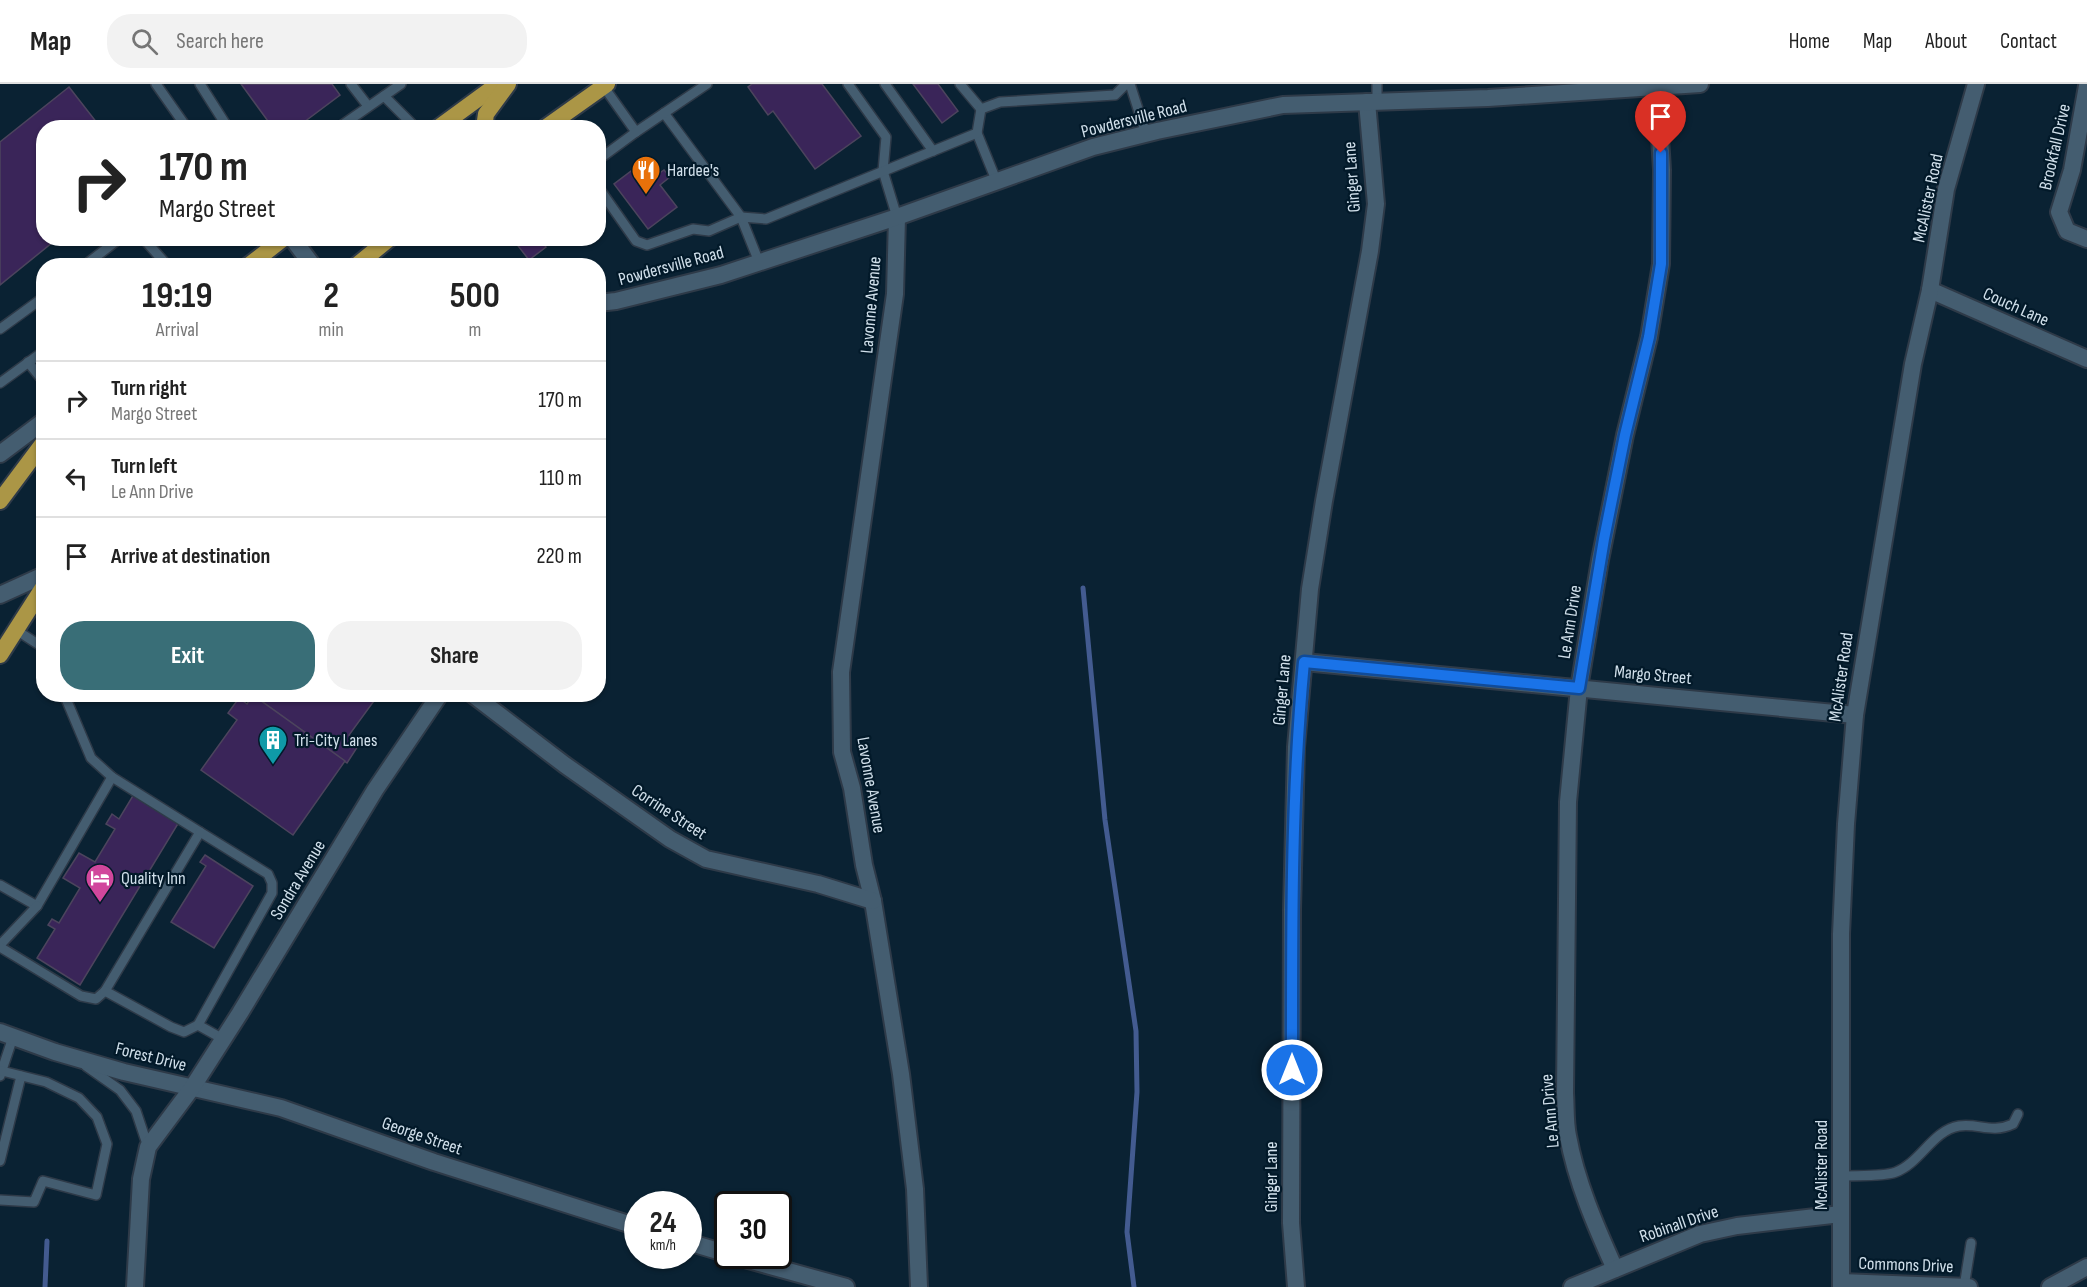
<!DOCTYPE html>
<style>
:root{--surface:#fff;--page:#f2f2f2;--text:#222;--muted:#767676;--line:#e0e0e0;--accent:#396e77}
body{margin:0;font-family:"Sofia Sans Condensed",sans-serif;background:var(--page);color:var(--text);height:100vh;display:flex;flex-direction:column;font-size:22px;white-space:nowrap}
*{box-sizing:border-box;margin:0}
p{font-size:20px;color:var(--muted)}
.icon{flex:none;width:33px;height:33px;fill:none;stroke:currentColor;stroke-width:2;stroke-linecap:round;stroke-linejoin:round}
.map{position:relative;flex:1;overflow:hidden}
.panel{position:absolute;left:36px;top:174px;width:570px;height:444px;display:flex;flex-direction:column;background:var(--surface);border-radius:24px;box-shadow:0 2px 4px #0004}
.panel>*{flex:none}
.hud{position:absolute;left:36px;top:36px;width:570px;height:126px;border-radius:24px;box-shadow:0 2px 4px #0004;background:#fff;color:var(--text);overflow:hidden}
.speed{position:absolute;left:624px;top:1107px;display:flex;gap:12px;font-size:30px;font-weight:700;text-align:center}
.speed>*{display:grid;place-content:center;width:78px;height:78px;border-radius:50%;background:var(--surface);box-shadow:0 2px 4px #0004;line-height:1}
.speed small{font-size:15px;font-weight:400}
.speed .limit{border:3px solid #111;border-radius:9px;background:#fff;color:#111}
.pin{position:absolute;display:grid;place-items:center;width:51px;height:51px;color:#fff;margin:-62px -26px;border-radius:50% 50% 50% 0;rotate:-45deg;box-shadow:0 0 6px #0007}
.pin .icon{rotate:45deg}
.me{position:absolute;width:66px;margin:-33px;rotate:0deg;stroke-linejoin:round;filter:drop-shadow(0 0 4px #0008)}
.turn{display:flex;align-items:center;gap:21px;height:126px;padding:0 24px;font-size:27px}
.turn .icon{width:78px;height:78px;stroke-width:2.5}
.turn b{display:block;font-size:42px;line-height:51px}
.eta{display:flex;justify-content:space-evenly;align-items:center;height:102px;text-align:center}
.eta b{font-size:36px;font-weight:700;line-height:42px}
.primary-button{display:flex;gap:12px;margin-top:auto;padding:12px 24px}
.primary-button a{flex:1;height:69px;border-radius:24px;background:var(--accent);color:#fff;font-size:24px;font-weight:700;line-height:69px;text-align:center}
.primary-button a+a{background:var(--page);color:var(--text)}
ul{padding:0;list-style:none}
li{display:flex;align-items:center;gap:18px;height:78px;padding:0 24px;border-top:2px solid var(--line)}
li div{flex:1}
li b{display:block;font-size:22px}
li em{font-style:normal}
header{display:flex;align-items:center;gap:36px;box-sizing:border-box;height:84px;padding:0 30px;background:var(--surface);border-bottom:2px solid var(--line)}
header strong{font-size:28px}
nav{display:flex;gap:33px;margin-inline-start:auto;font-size:21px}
.search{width:420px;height:54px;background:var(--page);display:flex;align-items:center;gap:15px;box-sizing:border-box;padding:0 21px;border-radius:24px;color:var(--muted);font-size:22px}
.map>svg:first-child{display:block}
</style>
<header>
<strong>Map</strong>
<div class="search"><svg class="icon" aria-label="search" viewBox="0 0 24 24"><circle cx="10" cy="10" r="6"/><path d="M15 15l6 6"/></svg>Search here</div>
<nav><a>Home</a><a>Map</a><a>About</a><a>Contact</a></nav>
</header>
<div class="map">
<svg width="2087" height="1203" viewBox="0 0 2087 1203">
<rect width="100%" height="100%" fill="#0a2233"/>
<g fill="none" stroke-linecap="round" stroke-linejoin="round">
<g stroke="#435b90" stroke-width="5">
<path d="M 1083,504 L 1105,736 L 1136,947 L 1137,1008 L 1127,1148 L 1134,1203"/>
<path d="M 45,1203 L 47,1157"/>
</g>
</g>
<g fill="#3a2559" stroke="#4c445d" stroke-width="1.5">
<path d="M 241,0 L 332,0 L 340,11 L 296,44 L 273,44 Z"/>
<path d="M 752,0 L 822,0 L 861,52 L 815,85 L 773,27 L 768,31 L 748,3 Z"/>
<path d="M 913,0 L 938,0 L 958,27 L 942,39 Z"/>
<path d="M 69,3 L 101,44 L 44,44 L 44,154 L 58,154 L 0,201 L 0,58 Z"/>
<path d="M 643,78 L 655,92 L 664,86 L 670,93 L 660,101 L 677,123 L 648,145 L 614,100 Z"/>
<path d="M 512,154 L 540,154 L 546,163 L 529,176 Z"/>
<path d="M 251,610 L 379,610 L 349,651 L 353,654 L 351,657 L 358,662 L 347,679 Z"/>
<path d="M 253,611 L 345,677 L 293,751 L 201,686 L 237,636 L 228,629 L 239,614 L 247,620 Z"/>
<path d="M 134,710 L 179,738 L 80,901 L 37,874 L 55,845 L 48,841 L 52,835 L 59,839 L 80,804 L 63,794 L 79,769 L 95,778 L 115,745 L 106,740 L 112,730 L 119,735 Z"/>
<path d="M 205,771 L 253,802 L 214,864 L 171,838 L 206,782 L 200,778 Z"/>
</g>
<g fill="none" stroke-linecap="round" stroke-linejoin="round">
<g stroke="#2e3a48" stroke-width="12">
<g id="service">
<path d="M 156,0 L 187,44"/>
<path d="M 200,0 L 228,44"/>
<path d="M 351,0 L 368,22"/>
<path d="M 848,0 L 886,53 L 883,87 L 897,133"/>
<path d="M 885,0 L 933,67"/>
<path d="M 960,0 L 981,25"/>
<path d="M 1130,0 L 1146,50"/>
<path d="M 604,3 L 636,48"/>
<path d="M 384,12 L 416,44"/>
<path d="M 1377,18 L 1377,0"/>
<path d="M 664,29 L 741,133 L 759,178"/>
<path d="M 338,44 L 401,0"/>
<path d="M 977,49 L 996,96"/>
<path d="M 598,76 L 636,48 L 707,0"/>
<path d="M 598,103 L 636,157 L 647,161 L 693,145 L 709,147 L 741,133 L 766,135 L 977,49 L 981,25 L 1000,18 L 1115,11 L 1126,0"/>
<path d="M 143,154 L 166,180"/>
<path d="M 84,182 L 120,154"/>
<path d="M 0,245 L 44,213"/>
<path d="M 28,278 L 44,298"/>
<path d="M 0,299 L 44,267"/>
<path d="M 16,546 L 44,564"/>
<path d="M 0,801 L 37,822 L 112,693 L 91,674 L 64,610"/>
<path d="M 0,861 L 37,822"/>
<path d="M 0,863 L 81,912 L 96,915 L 105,907 L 200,748 L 112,693"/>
<path d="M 105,907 L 171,943 L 184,948 L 198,941 L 223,955"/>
<path d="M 198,941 L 272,809 L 272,799 L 268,790 L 200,748"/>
<path d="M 86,982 L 120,1006 L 136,1027 L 148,1063"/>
<path d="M 0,992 L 13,953"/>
<path d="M 0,1077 L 21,992"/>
<path d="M 1841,1092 C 1856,1091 1883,1093 1896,1088 C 1920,1079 1933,1046 1959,1042 C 1979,1039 1991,1050 2013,1040 L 2018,1030"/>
<path d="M 0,1116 L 34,1118 L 43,1097 L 96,1111 L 107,1060 L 97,1033 L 79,1014 L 46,998 L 2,987"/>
<path d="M 1964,1203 L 1971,1159"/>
</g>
</g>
<g stroke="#2e3a48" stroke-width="20">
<g id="minor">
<path d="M 2087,2 L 2072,86 L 2059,128 L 2067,147 L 2087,155"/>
<path d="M 897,133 L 895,210 L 841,588 L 842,668 L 852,704 L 864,781 L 873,817 L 901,990 L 915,1105 L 919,1203"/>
<path d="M 1304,578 L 1855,631"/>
<path d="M 472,610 L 565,681 L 670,755 L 706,775 L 818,800 L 873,817"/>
<path d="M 0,948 L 55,968 L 124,988 L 281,1024 L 434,1078 L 638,1143"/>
<path d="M 688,1158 L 728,1170"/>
<path d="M 734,1172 L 846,1203"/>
<path d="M 1615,1185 C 1596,1143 1576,1097 1568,1052 C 1565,1038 1566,1023 1565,1009 L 1568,718 L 1579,604 L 1600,476 L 1625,351 L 1649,253 L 1661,180 L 1662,86 L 1657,3"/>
<path d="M 1841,1198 L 1969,1203"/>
<path d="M 135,1203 L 141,1095 L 148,1063 L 192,1004 L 240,929 L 375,706 L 440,610"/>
<path d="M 1296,1203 L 1291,1139 L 1292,826 L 1296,663 L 1310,505 L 1324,417 L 1370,167 L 1376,120 L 1367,18"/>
<path d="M 1572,1203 L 1700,1150 L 1737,1142 L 1841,1130"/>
<path d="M 2050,1203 L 2087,1183"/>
</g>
</g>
<g stroke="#2e3a48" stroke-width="20">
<g id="tertiary">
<path d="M 292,154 L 313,182"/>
<path d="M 1930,206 L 2087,275"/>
<path d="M 598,219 L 616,217 L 721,191 L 897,133 L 1093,63 L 1157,47 L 1283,21 L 1488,14 L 1700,0"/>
<path d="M 1841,1203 L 1841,850 L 1846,740 L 1855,631 L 1913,280 L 1930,206 L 1946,105 L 1976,0"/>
</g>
</g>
<g stroke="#2e3a48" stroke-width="20">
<g id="secondary">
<path d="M 0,370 L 44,337"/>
<path d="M 0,511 L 44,491"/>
</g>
</g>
<g stroke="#2e3a48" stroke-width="20">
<g id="trunk">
<path d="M 438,44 L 498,0"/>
<path d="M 484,44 L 486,30 L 508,0"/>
<path d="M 545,44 L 607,0"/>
<path d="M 248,182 L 284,154"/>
<path d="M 356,182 L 390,154"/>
<path d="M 0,417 L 44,358"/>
<path d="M 0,571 L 44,502"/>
</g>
</g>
<use href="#service" stroke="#445d70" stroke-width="9"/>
<use href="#minor" stroke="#445d70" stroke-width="16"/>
<use href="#tertiary" stroke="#445d70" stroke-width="16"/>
<use href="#secondary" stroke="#445d70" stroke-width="16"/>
<use href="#trunk" stroke="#ab9646" stroke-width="16"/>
</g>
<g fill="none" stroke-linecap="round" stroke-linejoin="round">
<g stroke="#114b97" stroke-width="15">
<path id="route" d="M 1292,986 C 1292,849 1291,713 1304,578 L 1579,604 L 1604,455 L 1625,351 L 1649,253 L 1661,180 L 1661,69"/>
</g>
<use href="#route" stroke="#1a73e8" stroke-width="10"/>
</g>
<defs>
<g id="restaurant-pin" transform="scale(1.5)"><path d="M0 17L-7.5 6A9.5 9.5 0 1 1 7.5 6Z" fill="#e8710a" stroke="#021929"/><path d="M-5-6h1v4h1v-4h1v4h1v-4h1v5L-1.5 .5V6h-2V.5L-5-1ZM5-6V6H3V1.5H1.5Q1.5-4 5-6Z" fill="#fff"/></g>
<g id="building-pin" transform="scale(1.5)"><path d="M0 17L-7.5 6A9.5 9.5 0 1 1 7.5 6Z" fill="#0f9aa8" stroke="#021929"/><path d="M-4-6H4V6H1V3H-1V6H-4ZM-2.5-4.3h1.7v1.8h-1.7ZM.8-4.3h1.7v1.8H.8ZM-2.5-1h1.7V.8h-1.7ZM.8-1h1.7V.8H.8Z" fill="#fff"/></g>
<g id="hotel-pin" transform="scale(1.5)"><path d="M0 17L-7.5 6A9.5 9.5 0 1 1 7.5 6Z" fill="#d1479c" stroke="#021929"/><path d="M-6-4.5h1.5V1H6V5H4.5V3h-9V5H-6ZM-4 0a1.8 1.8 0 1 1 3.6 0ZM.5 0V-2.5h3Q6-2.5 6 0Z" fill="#fff"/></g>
</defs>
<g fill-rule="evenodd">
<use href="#restaurant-pin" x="646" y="86"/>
<use href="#building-pin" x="273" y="656"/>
<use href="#hotel-pin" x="100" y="794"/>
</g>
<g text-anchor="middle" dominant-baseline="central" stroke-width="4.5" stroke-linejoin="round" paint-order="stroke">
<g font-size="18" fill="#d1e0eb" stroke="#021929">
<text transform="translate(1134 35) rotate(-14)">Powdersville Road</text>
<text transform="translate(2055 63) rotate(-77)">Brookfall Drive</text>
<text transform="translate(1352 93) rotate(-94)">Ginger Lane</text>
<text transform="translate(1928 114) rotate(-78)">McAlister Road</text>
<text transform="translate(671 182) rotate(-15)">Powdersville Road</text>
<text transform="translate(871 221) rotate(-85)">Lavonne Avenue</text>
<text transform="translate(2016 223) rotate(24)">Couch Lane</text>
<text transform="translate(1570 538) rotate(-81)">Le Ann Drive</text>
<text transform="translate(1653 591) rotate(5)">Margo Street</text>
<text transform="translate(1841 593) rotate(-82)">McAlister Road</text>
<text transform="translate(1282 606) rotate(-85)">Ginger Lane</text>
<text transform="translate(871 701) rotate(80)">Lavonne Avenue</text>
<text transform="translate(669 728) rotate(33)">Corrine Street</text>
<text transform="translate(298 796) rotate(-59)">Sondra Avenue</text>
<text transform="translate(151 973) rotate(14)">Forest Drive</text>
<text transform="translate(1550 1027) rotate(-95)">Le Ann Drive</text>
<text transform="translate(422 1052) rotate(19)">George Street</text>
<text transform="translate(1821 1081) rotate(-90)">McAlister Road</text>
<text transform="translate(1271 1093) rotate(-90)">Ginger Lane</text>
<text transform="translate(1679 1140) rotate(-19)">Robinall Drive</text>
<text transform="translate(1906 1181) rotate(2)">Commons Drive</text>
</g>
<g font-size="18" fill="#d1e0eb" stroke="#021929" text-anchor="start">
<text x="667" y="86">Hardee's</text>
<text x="294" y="656">Tri-City Lanes</text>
<text x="121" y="794">Quality Inn</text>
</g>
</g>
</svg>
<div class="speed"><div>24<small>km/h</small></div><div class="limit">30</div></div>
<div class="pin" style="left:1661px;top:69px;background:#d93025"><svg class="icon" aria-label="arrive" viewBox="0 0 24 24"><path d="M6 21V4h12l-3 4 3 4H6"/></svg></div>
<svg class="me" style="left:1292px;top:986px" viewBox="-20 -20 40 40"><circle r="17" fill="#1a73e8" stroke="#fff" stroke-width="3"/><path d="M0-11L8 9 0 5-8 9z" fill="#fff"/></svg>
<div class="hud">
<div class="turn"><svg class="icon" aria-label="right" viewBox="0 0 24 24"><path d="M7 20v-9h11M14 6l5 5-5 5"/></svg><div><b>170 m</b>Margo Street</div></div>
</div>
<section class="panel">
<div class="eta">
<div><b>19:19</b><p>Arrival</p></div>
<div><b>2</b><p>min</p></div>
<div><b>500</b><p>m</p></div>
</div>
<ul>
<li><svg class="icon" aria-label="right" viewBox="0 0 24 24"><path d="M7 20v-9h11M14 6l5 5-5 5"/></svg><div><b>Turn right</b><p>Margo Street</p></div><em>170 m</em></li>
<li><svg class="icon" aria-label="left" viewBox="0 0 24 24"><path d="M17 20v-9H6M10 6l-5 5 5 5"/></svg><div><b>Turn left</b><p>Le Ann Drive</p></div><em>110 m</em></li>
<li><svg class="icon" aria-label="arrive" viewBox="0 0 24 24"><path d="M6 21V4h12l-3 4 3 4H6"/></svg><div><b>Arrive at destination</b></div><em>220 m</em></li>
</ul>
<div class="primary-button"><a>Exit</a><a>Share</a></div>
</section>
</div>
